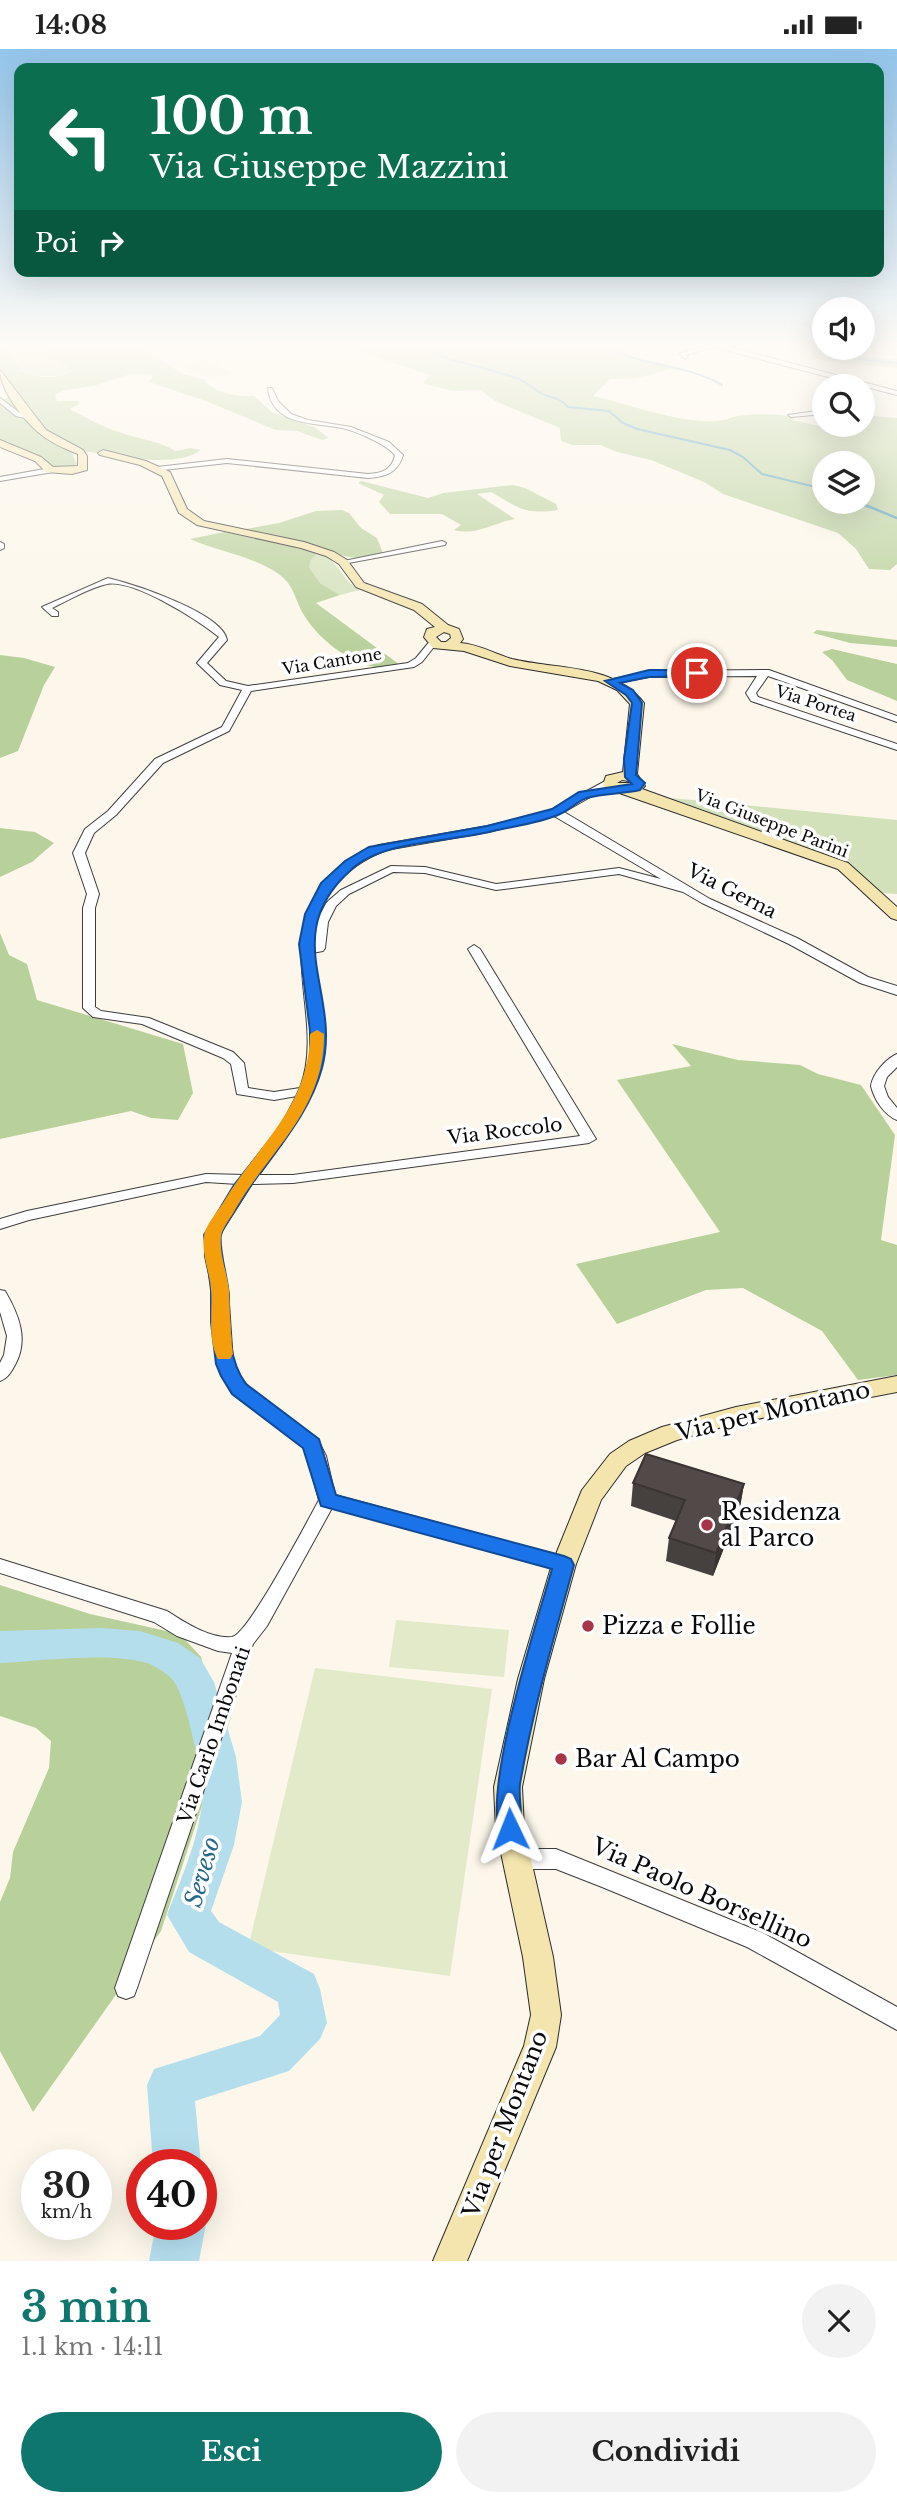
<!DOCTYPE html>
<html lang="it">
<meta charset="utf-8">
<style>
:root{--surface:#fff;--page:#f2f2f2;--text:#222;--muted:#767676;--accent:#0f766e}
body{margin:0;font-family:"Libre Baskerville",serif;background:var(--page);color:var(--text);height:100vh;display:flex;flex-direction:column;font-size:26px;white-space:nowrap}
*{box-sizing:border-box;margin:0}
p{font-size:23px;color:var(--muted)}
.icon{flex:none;width:38px;height:38px;fill:none;stroke:currentColor;stroke-width:2;stroke-linecap:round;stroke-linejoin:round}
.map{position:relative;height:2212px;overflow:hidden}
.panel{display:flex;flex-direction:column;background:var(--surface);flex:1}
.panel>*{flex:none}
.guide{position:absolute;left:14px;top:14px;width:870px;height:214px;border-radius:14px;box-shadow:0 7px 28px #0002;background:#0b6e4f;color:#fff;overflow:hidden}
.buttons{position:absolute;left:812px;top:248px;display:grid;gap:14px}
.buttons a{display:grid;place-items:center;width:63px;height:63px;border-radius:50%;background:var(--surface);box-shadow:0 7px 28px #0002;font-size:35px}
.speed{position:absolute;left:21px;top:2100px;display:flex;gap:14px;font-size:35px;font-weight:700;text-align:center}
.speed>*{display:grid;place-content:center;width:91px;height:91px;border-radius:50%;background:var(--surface);box-shadow:0 7px 28px #0002;line-height:1}
.speed small{font-size:18px;font-weight:400}
.speed .limit{border:10px solid #d22;background:#fff;color:#111}
.pin{position:absolute;display:grid;place-items:center;width:60px;height:60px;color:#fff;margin:-30px;border:4px solid #fff;border-radius:50%;box-shadow:0 2px 7px #0007}
.me{position:absolute;width:77px;margin:-38px;rotate:358deg;stroke-linejoin:round;filter:drop-shadow(0 0 5px #0008)}
.turn{display:flex;align-items:center;gap:24px;height:147px;padding:0 21px;font-size:32px}
.turn .icon{width:91px;height:91px;stroke-width:2.5}
.turn b{display:block;font-size:49px;line-height:60px}
.then{display:flex;align-items:center;height:66px;padding:0 21px;background:#0003;gap:14px;font-size:26px}
.round{display:grid;place-items:center;flex:none;width:74px;height:74px;border-radius:37px;background:var(--page)}
.headline{display:flex;align-items:center;justify-content:space-between;height:119px;padding:0 21px}
h1{font-size:42px;font-weight:800;line-height:52px;color:var(--accent)}
.action{display:flex;gap:14px;margin-top:auto;padding:14px 21px}
.action a{flex:1;height:80px;border-radius:42px;background:var(--accent);color:#fff;font-size:28px;font-weight:800;line-height:80px;text-align:center}
.action a+a{background:var(--page);color:var(--text)}
.status{display:flex;justify-content:space-between;align-items:center;height:49px;padding:0 35px;background:var(--surface);direction:ltr}
.status svg{height:19px;fill:currentColor}
.map>svg:first-child{display:block}
</style>
<div class="status"><b>14:08</b><svg viewBox="0 0 49 12"><path d="M0 12V9h3v3zM5 12V6h3v6zM10 12V3h3v9zM15 12V0h3v12zM26 1h20v11H26zM47 4h2v5h-2z"/></svg></div>
<div class="map">
<svg width="897" height="2212" viewBox="0 0 897 2212">
<rect width="100%" height="100%" fill="#fcf7ea"/>
<g fill="#d2e1b9">
<path d="M 9,294 L 33,294 L 38,299 L 47,299 L 47,303 L 39,307 L 57,312 L 74,324 C 63,327 57,327 47,327 C 19,327 18,321 3,299 Z"/>
<path d="M 318,503 C 341,514 340,529 359,541 L 340,546 L 320,534 L 309,518 L 311,511 Z"/>
<path d="M 671,749 L 897,771 L 897,845 L 881,844 L 846,813 Z"/>
</g>
<g fill="#b8d09a" fill-rule="evenodd">
<path d="M 0,294 L 10,295 L 3,299 L 21,318 L 18,321 C 33,330 59,330 74,323 L 57,312 L 38,307 L 47,303 L 47,300 L 38,299 L 33,294 L 134,294 L 183,325 L 203,330 C 212,344 239,348 254,347 L 272,363 L 314,378 L 329,389 L 322,391 L 297,382 L 276,381 L 206,352 L 149,333 L 153,326 L 131,325 L 93,337 L 66,341 L 55,345 L 57,352 L 80,352 L 79,355 L 70,360 C 89,371 107,380 128,386 C 145,391 160,393 176,402 L 190,399 L 201,401 C 173,422 104,404 70,400 L 78,418 L 53,420 L 0,391 L 0,351 L 13,348 L 0,330 Z"/>
<path d="M 336,294 L 610,294 L 636,305 L 630,307 L 679,318 L 637,329 L 610,330 L 593,347 C 628,355 682,375 717,372 C 724,372 731,368 738,367 C 754,364 781,365 797,368 L 791,371 L 824,378 L 862,378 L 868,376 L 863,373 L 863,366 L 897,369 L 897,515 L 890,521 L 869,520 L 856,500 L 838,484 L 723,445 L 704,433 L 651,411 L 617,403 L 600,396 L 573,396 L 561,392 L 560,379 L 495,352 L 480,341 L 453,342 L 423,334 L 430,326 ZM 824,415 L 863,415 L 863,453 L 824,453 Z"/>
<path d="M 801,294 L 824,294 L 824,299 L 859,299 L 848,303 L 875,309 L 897,310 L 897,319 C 870,315 837,317 812,307 L 814,304 L 798,298 Z"/>
<path d="M 361,432 L 428,449 L 443,444 L 513,436 L 525,439 L 556,455 L 558,461 C 524,466 519,459 491,443 L 477,445 L 515,470 C 493,474 477,487 454,481 L 461,476 L 442,465 L 390,465 L 379,453 L 384,446 L 358,434 Z"/>
<path d="M 342,461 L 349,464 L 361,479 L 377,489 L 383,504 L 356,509 L 344,507 L 312,495 L 240,481 L 279,474 L 316,462 Z"/>
<path d="M 224,483 L 318,503 L 311,511 L 309,518 L 320,534 L 340,546 L 316,554 L 400,616 C 394,617 385,619 379,619 C 348,614 317,589 302,563 C 295,550 293,535 280,526 C 254,507 219,503 190,490 Z"/>
<path d="M 817,581 L 897,591 L 897,598 L 850,594 L 813,584 Z"/>
<path d="M 832,600 L 897,615 L 897,652 L 847,631 L 832,611 L 822,603 Z"/>
<path d="M 0,606 L 24,609 L 55,618 L 44,636 L 18,702 L 0,709 Z"/>
<path d="M 0,779 L 35,783 L 54,794 L 32,813 L 0,828 Z"/>
<path d="M 0,884 L 9,906 L 27,915 L 37,951 L 183,995 L 193,1044 L 178,1071 L 151,1069 L 131,1062 L 0,1090 Z"/>
<path d="M 672,995 L 738,1011 L 800,1016 L 818,1025 L 861,1036 L 895,1086 L 881,1191 L 897,1196 L 897,1326 L 858,1331 L 822,1282 L 743,1239 L 706,1241 L 617,1275 L 576,1215 L 720,1183 L 617,1031 L 691,1017 Z"/>
<path d="M 0,1536 L 90,1565 L 180,1585 L 201,1608 L 208,1635 L 231,1668 L 161,1882 L 33,2063 L 0,2002 L 0,1853 L 10,1829 L 13,1803 L 49,1719 L 51,1692 L 36,1679 L 0,1667 Z"/>
</g>
<g fill="#e2eac9">
<path d="M 206,311 L 235,325 L 208,329 L 178,315 Z"/>
<path d="M 396,1571 L 509,1581 L 504,1628 L 389,1618 Z"/>
<path d="M 315,1619 L 492,1640 L 450,1927 L 248,1899 Z"/>
</g>
<g fill="none" stroke-linecap="round" stroke-linejoin="round">
<g stroke="#4699ba" stroke-width="2">
<path d="M 414,294 C 447,313 481,317 517,329 C 527,333 535,342 545,346 C 556,350 560,349 568,358 L 609,362 L 623,374 L 637,380 L 730,401 L 743,408 L 762,425 L 824,440"/>
<path d="M 601,294 C 637,319 684,313 722,336"/>
<path d="M 811,294 L 824,298"/>
<path d="M 827,299 L 857,310 L 897,314"/>
<path d="M 856,453 L 869,458"/>
</g>
<path stroke="#4699ba" stroke-width="2.5" d="M 865,456 L 897,469"/>
<g fill="#b5deed" fill-rule="evenodd">
<path d="M 101,1579 L 140,1582 L 178,1594 L 200,1609 L 214,1633 L 236,1708 L 242,1753 L 234,1796 L 211,1862 L 219,1873 L 314,1925 L 320,1940 L 327,1974 L 320,1990 L 289,2022 L 195,2052 L 201,2116 L 153,2116 L 147,2036 L 154,2020 L 260,1987 L 280,1966 L 278,1953 L 189,1903 L 167,1866 C 181,1830 198,1792 202,1754 C 204,1732 187,1652 175,1634 C 170,1626 158,1619 150,1615 C 112,1602 41,1612 0,1614 L 0,1582 Z"/>
<path d="M 201,2165 L 206,2175 L 199,2212 L 149,2212 L 156,2175 L 201,2175 Z"/>
</g>
<g stroke="#3d3d3d" stroke-width="2">
<g id="street">
<path d="M 703,294 L 714,294 L 897,342 L 897,346 L 713,298 L 686,306 L 688,308 L 685,310 L 679,305 L 706,296 Z"/>
<path d="M 268,339 L 272,339 L 278,352 L 291,365 L 308,371 L 351,378 L 389,393 L 403,406 C 398,424 385,428 368,429 L 227,414 L 154,422 L 157,418 L 227,410 L 368,425 C 382,424 392,421 395,406 C 386,395 356,382 342,379 C 314,373 272,378 268,339 Z"/>
<path d="M 0,349 L 20,364 L 32,368 L 29,370 L 16,367 L 0,354 Z"/>
<path d="M 824,361 L 824,365 L 791,368 L 788,366 Z"/>
<path d="M 50,419 L 53,423 L 0,432 L 0,428 Z"/>
<path d="M 442,492 L 446,494 L 445,496 L 343,515 L 339,513 Z"/>
<path d="M 0,493 L 4,495 L 4,499 L 0,501 Z"/>
<path d="M 108,529 C 133,535 223,564 227,591 L 207,614 L 226,632 L 248,637 L 408,614 L 416,609 L 430,592 L 437,594 L 422,613 L 414,618 L 251,642 L 229,682 L 163,714 L 116,766 L 94,784 L 85,804 L 99,845 L 95,859 L 95,958 L 101,962 L 149,969 L 233,1003 L 244,1014 L 248,1039 L 274,1043 L 300,1039 C 325,973 277,901 320,840 C 335,818 355,805 379,796 L 488,777 L 552,761 L 609,730 L 613,731 L 613,735 L 564,763 L 710,850 L 797,889 L 868,928 L 897,937 L 897,946 L 860,934 L 789,895 L 702,854 L 683,843 L 619,825 L 496,841 L 425,824 L 393,823 L 349,845 L 336,857 L 328,873 L 325,899 L 323,902 L 312,904 C 313,929 320,954 321,980 C 326,1038 292,1082 259,1126 L 293,1126 L 580,1087 L 468,900 L 474,896 L 480,900 L 596,1090 L 589,1094 L 293,1134 L 252,1135 L 219,1187 L 220,1207 L 228,1240 L 233,1313 L 237,1324 L 251,1341 L 318,1391 L 326,1407 L 335,1446 L 564,1508 L 570,1510 L 573,1515 L 570,1520 L 564,1522 L 332,1459 L 267,1577 L 253,1595 L 137,1939 L 134,1947 L 126,1950 L 118,1947 L 115,1939 L 232,1604 L 218,1602 L 177,1587 L 154,1573 L 0,1524 L 0,1510 L 167,1562 C 184,1573 210,1590 232,1588 C 248,1586 308,1471 319,1451 L 305,1398 L 239,1350 L 223,1329 L 217,1313 L 212,1240 L 205,1207 L 205,1187 L 238,1135 L 206,1133 L 29,1171 L 0,1180 L 0,1170 L 27,1162 L 206,1125 L 244,1126 L 278,1081 L 297,1047 L 274,1051 L 237,1045 L 231,1015 L 223,1009 L 142,975 L 93,968 L 83,959 L 83,859 L 87,845 L 73,804 L 85,780 L 108,762 L 155,710 L 222,678 L 242,641 L 220,636 L 197,614 L 219,588 C 198,571 134,530 107,535 C 89,539 69,551 52,559 L 58,563 L 58,567 L 52,567 L 42,558 ZM 554,767 L 661,830 L 619,819 L 496,835 L 425,818 L 391,817 L 341,841 L 327,853 L 316,873 L 312,897 C 315,850 343,818 386,801 L 488,783 Z"/>
<path d="M 769,621 L 897,667 L 897,673 L 768,627 L 756,644 L 758,648 L 897,695 L 897,701 L 751,652 L 746,644 L 757,627 L 649,628 L 610,635 L 605,632 L 649,622 Z"/>
<path d="M 897,1005 L 897,1018 L 887,1028 L 884,1037 L 888,1048 L 897,1059 L 897,1071 C 884,1066 874,1050 871,1037 C 873,1024 886,1010 897,1005 Z"/>
<path d="M 0,1241 L 5,1242 C 19,1266 29,1291 15,1316 C 11,1323 8,1329 0,1332 L 0,1314 L 4,1306 L 7,1287 L 0,1263 Z"/>
<path d="M 532,1800 L 556,1800 L 763,1884 L 897,1958 L 897,1981 L 747,1898 L 602,1838 L 556,1820 L 532,1820 L 516,1824 L 509,1821 L 506,1814 L 509,1807 Z"/>
</g>
</g>
<g stroke="#2c2c2c" stroke-width="2">
<g id="secondary">
<path d="M 0,321 L 46,381 L 83,401 L 87,407 L 87,421 L 72,425 L 46,423 L 35,412 L 0,398 L 0,391 L 41,408 L 53,418 L 78,417 L 78,405 C 65,400 49,393 38,383 C 23,370 0,341 0,321 Z"/>
<path d="M 103,401 L 146,412 L 170,423 L 187,460 L 204,472 L 304,493 L 334,503 L 347,511 L 364,534 L 422,555 L 448,576 L 459,580 L 463,590 L 460,594 C 478,595 495,605 512,610 C 557,621 613,614 644,654 L 637,725 L 645,737 L 642,740 L 848,814 L 897,858 L 897,871 L 891,869 L 838,820 L 605,739 L 603,736 L 606,727 L 623,723 L 630,655 L 617,641 L 598,632 L 510,617 L 464,602 L 433,599 L 424,588 L 427,580 L 435,578 L 414,561 L 356,538 L 339,515 L 326,507 L 301,499 L 197,476 L 179,464 L 162,427 L 140,416 L 100,406 L 98,404 ZM 444,583 L 450,585 L 451,589 L 446,593 L 441,593 L 436,588 ZM 622,731 L 629,732 L 630,734 L 617,734 Z"/>
<path d="M 897,1327 L 897,1343 L 736,1374 L 677,1391 L 645,1404 L 626,1417 L 601,1451 L 576,1515 L 544,1630 L 522,1738 L 524,1780 L 553,1908 L 561,1966 L 556,1998 L 467,2212 L 433,2212 L 524,1997 L 531,1966 L 523,1908 L 496,1780 L 494,1738 L 518,1630 L 552,1515 L 582,1441 L 610,1405 L 629,1392 L 662,1378 L 736,1358 Z"/>
</g>
</g>
<use href="#street" fill="#fff" fill-rule="evenodd"/>
<use href="#secondary" fill="#f4e4ad" fill-rule="evenodd"/>
</g>
<path fill="#46403e" d="M 633,1434 L 744,1435 L 740,1458 L 713,1527 L 666,1512 L 669,1489 L 676,1472 L 631,1457 Z"/>
<path fill="#393432" d="M 744,1435 L 740,1458 L 713,1527 L 716,1504 Z"/>
<path fill="#514a48" stroke="#393432" stroke-width="2" d="M 646,1405 L 744,1435 L 716,1504 L 669,1489 L 685,1451 L 633,1434 Z"/>
<linearGradient id="sky" x2="0" y2="1"><stop stop-color="#93c5ea"/><stop offset="0.49" stop-color="#fefbf6"/><stop offset="1" stop-color="#fefbf6" stop-opacity="0"/></linearGradient>
<rect width="897" height="604" fill="url(#sky)"/>
<path fill="#1a73e8" stroke="#114b97" stroke-width="2" d="M 649,621 L 697,621 L 702,624 L 697,627 L 649,628 L 620,634 L 633,641 L 642,654 L 636,726 L 645,734 L 640,741 C 623,745 604,744 587,749 C 577,752 570,761 560,765 C 540,774 515,777 493,782 C 451,793 384,791 352,820 C 277,886 342,944 322,1019 C 307,1074 265,1110 237,1158 C 232,1166 223,1177 221,1186 C 218,1198 229,1233 229,1249 C 229,1278 228,1311 246,1335 L 319,1390 L 336,1446 L 564,1507 L 571,1510 L 574,1516 C 554,1588 533,1660 520,1735 C 518,1752 525,1771 518,1788 L 510,1791 L 501,1788 C 481,1743 537,1573 552,1520 L 321,1457 L 303,1399 L 232,1345 L 221,1327 L 216,1315 L 211,1273 L 211,1241 L 204,1186 L 234,1136 L 283,1074 L 302,1035 L 310,1008 L 310,982 L 299,895 L 305,865 L 321,834 L 345,812 L 369,798 L 487,777 L 552,760 L 579,743 L 632,735 L 625,728 L 624,710 L 632,654 L 626,646 L 605,632 Z"/>
<path fill="#f59e0b" d="M 317,981 L 324,985 C 325,1060 271,1100 236,1159 C 232,1167 222,1179 221,1187 C 219,1204 227,1224 229,1241 C 230,1263 230,1283 233,1305 L 230,1310 L 218,1310 C 207,1290 213,1262 211,1240 C 210,1224 201,1203 204,1187 C 205,1177 217,1163 223,1154 C 257,1096 309,1059 310,985 Z"/>
<g fill="#a73548" stroke="#fff" stroke-width="2.5">
<circle cx="707" cy="1476" r="7"/>
<circle cx="588" cy="1577" r="7"/>
<circle cx="561" cy="1710" r="7"/>
</g>
<g text-anchor="middle" dominant-baseline="central" stroke-width="7" stroke-linejoin="round" paint-order="stroke">
<g font-size="16" fill="#0a0a0a" stroke="#fff">
<text transform="translate(332 612) rotate(-9)">Via Cantone</text>
<text transform="translate(816 654) rotate(18)">Via Portea</text>
<text transform="translate(772 774) rotate(21)">Via Giuseppe Parini</text>
</g>
<g font-size="19" fill="#0a0a0a" stroke="#fff">
<text transform="translate(732 842) rotate(27)">Via Gerna</text>
<text transform="translate(505 1082) rotate(-7)">Via Roccolo</text>
<text transform="translate(214 1686) rotate(-71)">Via Carlo Imbonati</text>
</g>
<g font-size="23" fill="#0a0a0a" stroke="#fff">
<text transform="translate(773 1362) rotate(-13)">Via per Montano</text>
<text transform="translate(702 1844) rotate(24)">Via Paolo Borsellino</text>
<text transform="translate(505 2075) rotate(-69)">Via per Montano</text>
</g>
<g font-size="23" fill="#0a0a0a" stroke="#fff" text-anchor="start">
<text x="721" y="1463">Residenza<tspan x="721" dy="26">al Parco</tspan></text>
<text x="602" y="1577">Pizza e Follie</text>
<text x="575" y="1710">Bar Al Campo</text>
</g>
<g font-size="24" font-style="italic" fill="#25698a" stroke="#fff">
<text transform="translate(202 1823) rotate(-74)">Seveso</text>
</g>
</g>
</svg>
<div class="buttons">
<a><svg class="icon" aria-label="sound" viewBox="0 0 24 24"><path d="M4 9h4l5-4v14l-5-4H4zM17 9q2 3 0 6"/></svg></a>
<a><svg class="icon" aria-label="search" viewBox="0 0 24 24"><circle cx="10" cy="10" r="6"/><path d="M15 15l6 6"/></svg></a>
<a><svg class="icon" aria-label="layers" viewBox="0 0 24 24"><path d="M12 4l9 5-9 5-9-5zM3 14l9 5 9-5"/></svg></a>
</div>
<div class="speed"><div>30<small>km/h</small></div><div class="limit">40</div></div>
<div class="pin" style="left:697px;top:624px;background:#d93025"><svg class="icon" aria-label="arrive" viewBox="0 0 24 24"><path d="M6 21V4h12l-3 4 3 4H6"/></svg></div>
<svg class="me" style="left:510px;top:1780px" viewBox="-20 -20 40 40"><path d="M0-17L14 15 0 8-14 15z" fill="#1a73e8" stroke="#fff" stroke-width="4"/></svg>
<div class="guide">
<div class="turn"><svg class="icon" aria-label="left" viewBox="0 0 24 24"><path d="M17 20v-9H6M10 6l-5 5 5 5"/></svg><div><b>100 m</b>Via Giuseppe Mazzini</div></div>
<div class="then">Poi<svg class="icon" aria-label="right" viewBox="0 0 24 24"><path d="M7 20v-9h11M14 6l5 5-5 5"/></svg></div>
</div>
</div>
<section class="panel">
<div class="headline"><div><h1>3 min</h1><p>1.1 km · 14:11</p></div><a class="round"><svg class="icon" aria-label="close" viewBox="0 0 24 24"><path d="M6 6l12 12M18 6L6 18"/></svg></a></div>
<div class="action"><a>Esci</a><a>Condividi</a></div>
</section>
